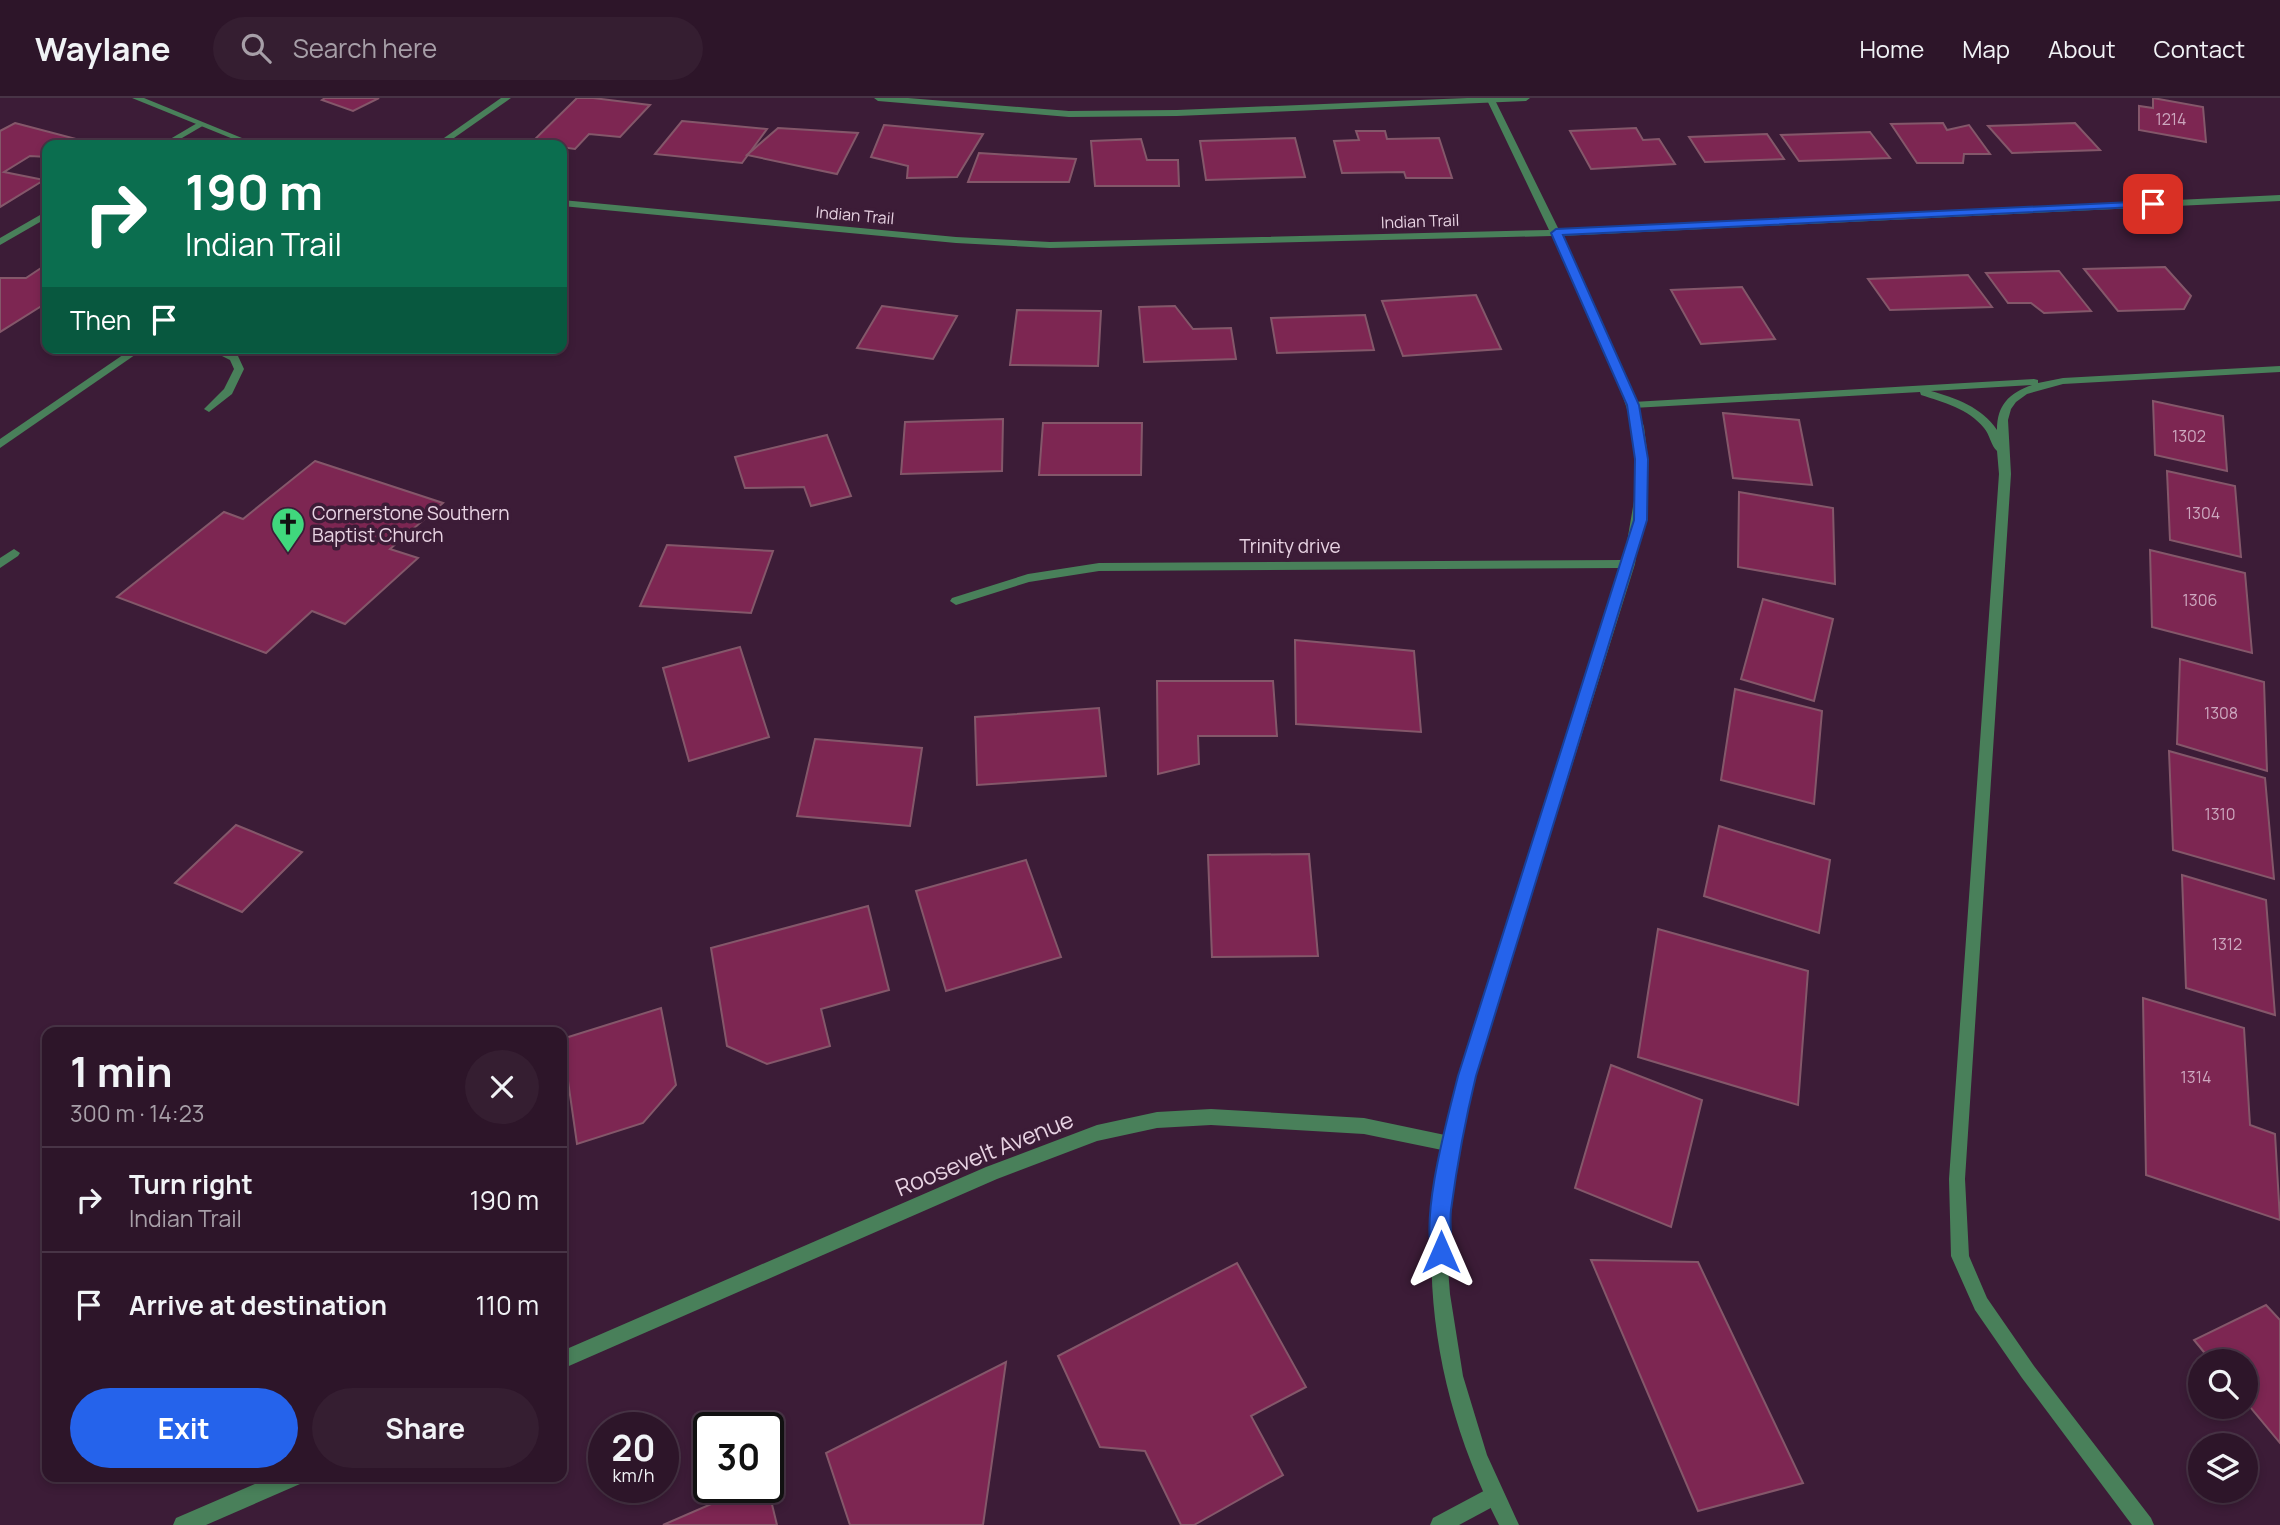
<!DOCTYPE html>
<meta charset="utf-8">
<style>
:root{--surface:#2d1529;--page:#351e31;--text:#f1f3f6;--muted:#a79fa8;--line:#483446;--accent:#2563eb}
body{margin:0;font-family:Manrope,sans-serif;background:var(--page);color:var(--text);height:100vh;display:flex;flex-direction:column;font-size:26px;white-space:nowrap}
*{box-sizing:border-box;margin:0}
p{font-size:23px;color:var(--muted)}
.icon{flex:none;width:38px;height:38px;fill:none;stroke:currentColor;stroke-width:2;stroke-linecap:round;stroke-linejoin:round}
.map{position:relative;flex:1;overflow:hidden}
.drawer{position:absolute;left:42px;top:929px;width:525px;height:455px;display:flex;flex-direction:column;background:var(--surface);border-radius:14px;box-shadow:0 4px 10px #0003,0 0 0 2px var(--line)}
.drawer>*{flex:none}
.banner{position:absolute;left:42px;top:42px;width:525px;height:214px;border-radius:14px;box-shadow:0 4px 10px #0003,0 0 0 2px var(--line);background:#0b6e4f;color:#fff;overflow:hidden}
.buttons{position:absolute;left:2188px;top:1251px;display:grid;gap:14px}
.buttons a{display:grid;place-items:center;width:70px;height:70px;border-radius:50%;background:var(--surface);box-shadow:0 4px 10px #0003,0 0 0 2px var(--line);font-size:35px}
.speed{position:absolute;left:588px;top:1314px;display:flex;gap:14px;font-size:35px;font-weight:700;text-align:center}
.speed>*{display:grid;place-content:center;width:91px;height:91px;border-radius:50%;background:var(--surface);box-shadow:0 4px 10px #0003,0 0 0 2px var(--line);line-height:1}
.speed small{font-size:18px;font-weight:400}
.speed .limit{border:4px solid #111;border-radius:10px;background:#fff;color:#111}
.pin{position:absolute;display:grid;place-items:center;width:60px;height:60px;color:#fff;margin:-30px;border-radius:14px;box-shadow:0 4px 10px #0006}
.me{position:absolute;width:77px;margin:-38px;rotate:0deg;stroke-linejoin:round;filter:drop-shadow(0 0 5px #0008)}
.turn{display:flex;align-items:center;gap:24px;height:147px;padding:0 28px;font-size:32px}
.turn .icon{width:91px;height:91px;stroke-width:2.5}
.turn b{display:block;font-size:49px;line-height:60px}
.then{display:flex;align-items:center;height:66px;padding:0 28px;background:#0003;gap:14px;font-size:26px}
.round{display:grid;place-items:center;flex:none;width:74px;height:74px;border-radius:37px;background:var(--page)}
.head{display:flex;align-items:center;justify-content:space-between;height:119px;padding:0 28px}
h1{font-size:42px;font-weight:700;line-height:52px}
.button{display:flex;gap:14px;margin-top:auto;padding:14px 28px}
.button a{flex:1;height:80px;border-radius:42px;background:var(--accent);color:#fff;font-size:28px;font-weight:700;line-height:80px;text-align:center}
.button a+a{background:var(--page);color:var(--text)}
ul{padding:0;list-style:none}
li{display:flex;align-items:center;gap:21px;height:105px;padding:0 28px;border-top:2px solid var(--line)}
li div{flex:1}
li b{display:block;font-size:26px}
li em{font-style:normal}
header{display:flex;align-items:center;gap:42px;box-sizing:border-box;height:98px;padding:0 35px;background:var(--surface);border-bottom:2px solid var(--line)}
header strong{font-size:33px}
nav{display:flex;gap:38px;margin-inline-start:auto;font-size:24px}
.search{width:490px;height:63px;background:var(--page);display:flex;align-items:center;gap:18px;box-sizing:border-box;padding:0 24px;border-radius:38px;color:var(--muted);font-size:26px}
.map>svg:first-child{display:block}
</style>
<header>
<strong>Waylane</strong>
<div class="search"><svg class="icon" aria-label="search" viewBox="0 0 24 24"><circle cx="10" cy="10" r="6"/><path d="M15 15l6 6"/></svg>Search here</div>
<nav><a>Home</a><a>Map</a><a>About</a><a>Contact</a></nav>
</header>
<div class="map">
<svg width="2280" height="1427" viewBox="0 0 2280 1427">
<rect width="100%" height="100%" fill="#3c1c37"/>
<g fill="#7d2652" stroke="#84576a" stroke-width="2">
<path d="M 325,0 L 379,0 L 353,13 L 322,2 Z"/>
<path d="M 577,0 L 593,0 L 650,7 L 620,39 L 589,36 L 575,51 L 531,45 Z"/>
<path d="M 2153,0 L 2203,9 L 2206,44 L 2139,32 L 2139,8 L 2153,10 Z"/>
<path d="M 682,23 L 767,31 L 742,65 L 655,56 Z"/>
<path d="M 15,25 L 80,42 L 70,47 L 47,47 L 47,59 L 30,58 L 4,74 L 44,82 L 0,109 L 0,33 Z"/>
<path d="M 1943,25 L 1947,32 L 1969,27 L 1990,56 L 1964,56 L 1963,65 L 1917,65 L 1891,26 Z"/>
<path d="M 2075,25 L 2100,52 L 2012,55 L 1988,28 Z"/>
<path d="M 884,27 L 983,36 L 957,79 L 907,80 L 908,68 L 871,59 Z"/>
<path d="M 778,30 L 858,35 L 837,76 L 747,57 Z"/>
<path d="M 1636,30 L 1643,42 L 1659,41 L 1675,66 L 1591,71 L 1570,33 Z"/>
<path d="M 1356,33 L 1385,33 L 1387,41 L 1439,40 L 1452,80 L 1406,80 L 1404,74 L 1342,75 L 1334,43 L 1359,42 Z"/>
<path d="M 1870,34 L 1890,60 L 1799,63 L 1781,37 Z"/>
<path d="M 1767,36 L 1784,61 L 1705,64 L 1689,39 Z"/>
<path d="M 1295,40 L 1305,79 L 1206,82 L 1200,43 Z"/>
<path d="M 1141,41 L 1147,62 L 1178,62 L 1179,88 L 1095,88 L 1091,43 Z"/>
<path d="M 979,55 L 1076,61 L 1069,84 L 968,84 Z"/>
<path d="M 47,166 L 47,209 L 40,209 L 0,234 L 0,180 L 26,180 Z"/>
<path d="M 2165,169 L 2191,198 L 2184,211 L 2118,213 L 2084,171 Z"/>
<path d="M 2059,173 L 2091,213 L 2044,215 L 2031,205 L 2008,205 L 1986,175 Z"/>
<path d="M 1968,177 L 1992,209 L 1890,212 L 1868,181 Z"/>
<path d="M 1742,189 L 1775,241 L 1701,246 L 1671,192 Z"/>
<path d="M 1476,197 L 1501,251 L 1403,258 L 1382,203 Z"/>
<path d="M 882,208 L 957,218 L 933,261 L 857,250 Z"/>
<path d="M 1175,208 L 1193,231 L 1231,230 L 1236,261 L 1144,264 L 1139,209 Z"/>
<path d="M 1017,212 L 1101,213 L 1098,268 L 1010,267 Z"/>
<path d="M 1365,217 L 1374,252 L 1277,255 L 1271,220 Z"/>
<path d="M 2153,303 L 2223,318 L 2227,373 L 2155,357 Z"/>
<path d="M 1723,315 L 1799,322 L 1812,387 L 1733,380 Z"/>
<path d="M 1003,321 L 1002,373 L 901,376 L 905,324 Z"/>
<path d="M 1043,325 L 1142,325 L 1141,377 L 1039,377 Z"/>
<path d="M 827,337 L 851,398 L 811,408 L 804,389 L 745,390 L 735,359 Z"/>
<path d="M 315,363 L 443,405 L 390,451 L 418,460 L 345,526 L 312,513 L 266,555 L 117,499 L 224,414 L 243,421 Z"/>
<path d="M 2167,373 L 2235,388 L 2241,459 L 2170,442 Z"/>
<path d="M 1739,394 L 1833,410 L 1835,486 L 1738,469 Z"/>
<path d="M 667,447 L 773,453 L 751,515 L 640,508 Z"/>
<path d="M 2150,452 L 2245,475 L 2252,555 L 2152,529 Z"/>
<path d="M 1763,501 L 1833,521 L 1814,603 L 1741,581 Z"/>
<path d="M 1295,542 L 1414,553 L 1421,634 L 1296,626 Z"/>
<path d="M 740,549 L 769,639 L 689,663 L 663,570 Z"/>
<path d="M 2180,561 L 2264,584 L 2267,673 L 2177,646 Z"/>
<path d="M 1157,583 L 1273,583 L 1277,638 L 1198,638 L 1199,666 L 1158,676 Z"/>
<path d="M 1735,591 L 1822,613 L 1814,706 L 1721,682 Z"/>
<path d="M 1099,610 L 1106,678 L 977,687 L 975,619 Z"/>
<path d="M 815,641 L 922,650 L 910,728 L 797,718 Z"/>
<path d="M 2169,653 L 2265,680 L 2274,781 L 2173,752 Z"/>
<path d="M 236,727 L 302,754 L 242,814 L 175,785 Z"/>
<path d="M 1719,728 L 1830,762 L 1819,835 L 1704,798 Z"/>
<path d="M 1309,756 L 1318,858 L 1212,859 L 1208,757 Z"/>
<path d="M 1026,762 L 1061,859 L 946,893 L 916,793 Z"/>
<path d="M 2182,777 L 2266,802 L 2275,917 L 2186,890 Z"/>
<path d="M 868,808 L 889,892 L 821,911 L 830,948 L 767,966 L 727,948 L 711,850 Z"/>
<path d="M 1658,831 L 1808,873 L 1798,1007 L 1638,959 Z"/>
<path d="M 2143,900 L 2244,930 L 2250,1027 L 2275,1036 L 2280,1122 L 2146,1077 Z"/>
<path d="M 661,910 L 676,987 L 643,1025 L 577,1046 L 562,941 Z"/>
<path d="M 1611,967 L 1702,1002 L 1671,1129 L 1575,1090 Z"/>
<path d="M 1591,1162 L 1698,1164 L 1803,1385 L 1698,1413 Z"/>
<path d="M 1237,1165 L 1306,1289 L 1251,1318 L 1283,1377 L 1194,1427 L 1181,1427 L 1145,1353 L 1100,1349 L 1058,1258 Z"/>
<path d="M 2266,1207 L 2280,1222 L 2280,1345 L 2245,1303 L 2245,1264 L 2212,1264 L 2194,1242 Z"/>
<path d="M 1006,1264 L 983,1427 L 850,1427 L 826,1355 Z"/>
<path d="M 748,1390 L 768,1390 L 777,1427 L 663,1427 Z"/>
</g>
<g fill="none" stroke-linecap="round" stroke-linejoin="round">
<g fill="#49805a" fill-rule="evenodd">
<path d="M 874,0 L 908,0 L 1069,13 L 1177,12 L 1467,0 L 1530,0 L 1526,3 L 1177,18 L 1069,19 L 878,3 Z"/>
<path d="M 199,24 L 206,26 L 170,47 L 160,47 Z"/>
<path d="M 47,113 L 47,120 L 0,147 L 0,140 Z"/>
<path d="M 206,250 L 220,250 L 238,258 L 244,271 L 232,296 L 209,314 L 204,311 L 224,291 L 234,271 L 230,262 Z"/>
<path d="M 2280,268 L 2280,274 L 2063,286 L 2027,296 L 2016,304 L 2011,311 L 2008,322 L 2011,376 L 1965,1081 L 1969,1158 L 1987,1200 L 2034,1268 L 2151,1420 L 2154,1427 L 2132,1427 L 2022,1280 L 1975,1212 L 1951,1158 L 1949,1081 L 1999,376 L 1997,353 C 1991,348 1990,337 1984,330 C 1969,311 1943,304 1921,297 L 1920,294 L 1633,310 L 1628,307 L 1633,304 L 2034,281 L 2038,282 L 2038,285 L 2063,280 ZM 2032,287 C 2009,295 1997,307 1997,332 C 1982,309 1955,300 1931,293 Z"/>
<path d="M 14,451 L 20,455 L 18,458 L 0,470 L 0,460 Z"/>
<path d="M 1493,1388 L 1500,1391 L 1503,1398 L 1500,1405 L 1459,1427 L 1430,1427 L 1433,1420 Z"/>
</g>
<g fill="#49805a" fill-rule="evenodd">
<path d="M 132,0 L 144,0 L 259,47 L 248,47 Z"/>
<path d="M 501,0 L 511,0 L 444,47 L 434,47 Z"/>
<path d="M 1486,0 L 1494,0 L 1559,132 L 2280,97 L 2280,103 L 1561,138 L 1629,284 L 1644,329 L 1648,361 L 1647,391 L 1635,466 L 1475,978 L 1451,1101 L 1447,1157 L 1450,1196 L 1463,1278 L 1487,1357 L 1519,1427 L 1499,1427 C 1439,1308 1416,1183 1442,1052 L 1364,1036 L 1211,1027 L 1157,1030 L 1097,1043 L 997,1081 L 562,1271 L 562,1253 L 986,1069 L 1097,1027 L 1157,1014 L 1211,1011 L 1364,1020 L 1445,1037 L 1459,978 L 1622,470 L 1099,473 L 1029,484 L 956,507 L 950,503 L 952,500 L 1028,476 L 1099,465 L 1624,462 L 1636,391 L 1636,361 L 1633,329 L 1618,284 L 1552,138 L 1050,150 L 956,145 L 562,108 L 562,102 L 956,139 L 1050,144 L 1549,132 Z"/>
<path d="M 133,250 L 145,250 L 0,350 L 0,341 Z"/>
<path d="M 271,1379 L 303,1379 L 300,1386 L 206,1427 L 173,1427 L 176,1420 Z"/>
</g>
</g>
<path fill="#2563eb" stroke="#184099" stroke-width="2" d="M 2153,103 L 2159,106 L 2157,108 L 1563,137 L 1639,307 L 1648,361 L 1647,422 L 1476,978 C 1465,1023 1457,1067 1451,1112 C 1449,1128 1454,1146 1448,1161 L 1441,1164 L 1434,1161 C 1418,1125 1448,1018 1458,978 L 1634,422 L 1635,361 L 1627,307 L 1551,135 L 1556,131 Z"/>
<defs>
<g id="church-pin" transform="scale(1.75)"><path d="M0 17L-7.5 6A9.5 9.5 0 1 1 7.5 6Z" fill="#40d77d" stroke="#3c1c37"/><path d="M-1.2-6h2.4v3.5h3.3v2.4h-3.3V6h-2.4V-.1h-3.3v-2.4h3.3Z" fill="#111"/></g>
</defs>
<g fill-rule="evenodd">
<use href="#church-pin" x="288" y="426"/>
</g>
<g text-anchor="middle" dominant-baseline="central" stroke-width="7" stroke-linejoin="round" paint-order="stroke">
<g font-size="16" fill="#cda8bf">
<text x="2171" y="21">1214</text>
<text x="2189" y="338">1302</text>
<text x="2203" y="415">1304</text>
<text x="2200" y="502">1306</text>
<text x="2221" y="615">1308</text>
<text x="2220" y="716">1310</text>
<text x="2227" y="846">1312</text>
<text x="2196" y="979">1314</text>
</g>
<g font-size="16" fill="#e8d3e3" stroke="#3c1c37">
<text transform="translate(855 117) rotate(5)">Indian Trail</text>
<text transform="translate(1420 123) rotate(-2)">Indian Trail</text>
</g>
<g font-size="19" fill="#e8d3e3" stroke="#3c1c37" text-anchor="start">
<text x="312" y="415">Cornerstone Southern<tspan x="312" dy="22">Baptist Church</tspan></text>
</g>
<g font-size="19" fill="#e8d3e3" stroke="#3c1c37">
<text x="1290" y="448">Trinity drive</text>
</g>
<g font-size="23" fill="#e8d3e3" stroke="#3c1c37">
<text transform="translate(984 1055) rotate(-22)">Roosevelt Avenue</text>
</g>
</g>
</svg>
<div class="buttons">
<a><svg class="icon" aria-label="search" viewBox="0 0 24 24"><circle cx="10" cy="10" r="6"/><path d="M15 15l6 6"/></svg></a>
<a><svg class="icon" aria-label="layers" viewBox="0 0 24 24"><path d="M12 4l9 5-9 5-9-5zM3 14l9 5 9-5"/></svg></a>
</div>
<div class="speed"><div>20<small>km/h</small></div><div class="limit">30</div></div>
<div class="pin" style="left:2153px;top:106px;background:#d93025"><svg class="icon" aria-label="arrive" viewBox="0 0 24 24"><path d="M6 21V4h12l-3 4 3 4H6"/></svg></div>
<svg class="me" style="left:1441px;top:1154px" viewBox="-20 -20 40 40"><path d="M0-17L14 15 0 8-14 15z" fill="#2563eb" stroke="#fff" stroke-width="4"/></svg>
<div class="banner">
<div class="turn"><svg class="icon" aria-label="right" viewBox="0 0 24 24"><path d="M7 20v-9h11M14 6l5 5-5 5"/></svg><div><b>190 m</b>Indian Trail</div></div>
<div class="then">Then<svg class="icon" aria-label="arrive" viewBox="0 0 24 24"><path d="M6 21V4h12l-3 4 3 4H6"/></svg></div>
</div>
<section class="drawer">
<div class="head"><div><h1>1 min</h1><p>300 m · 14:23</p></div><a class="round"><svg class="icon" aria-label="close" viewBox="0 0 24 24"><path d="M6 6l12 12M18 6L6 18"/></svg></a></div>
<ul>
<li><svg class="icon" aria-label="right" viewBox="0 0 24 24"><path d="M7 20v-9h11M14 6l5 5-5 5"/></svg><div><b>Turn right</b><p>Indian Trail</p></div><em>190 m</em></li>
<li><svg class="icon" aria-label="arrive" viewBox="0 0 24 24"><path d="M6 21V4h12l-3 4 3 4H6"/></svg><div><b>Arrive at destination</b></div><em>110 m</em></li>
</ul>
<div class="button"><a>Exit</a><a>Share</a></div>
</section>
</div>
